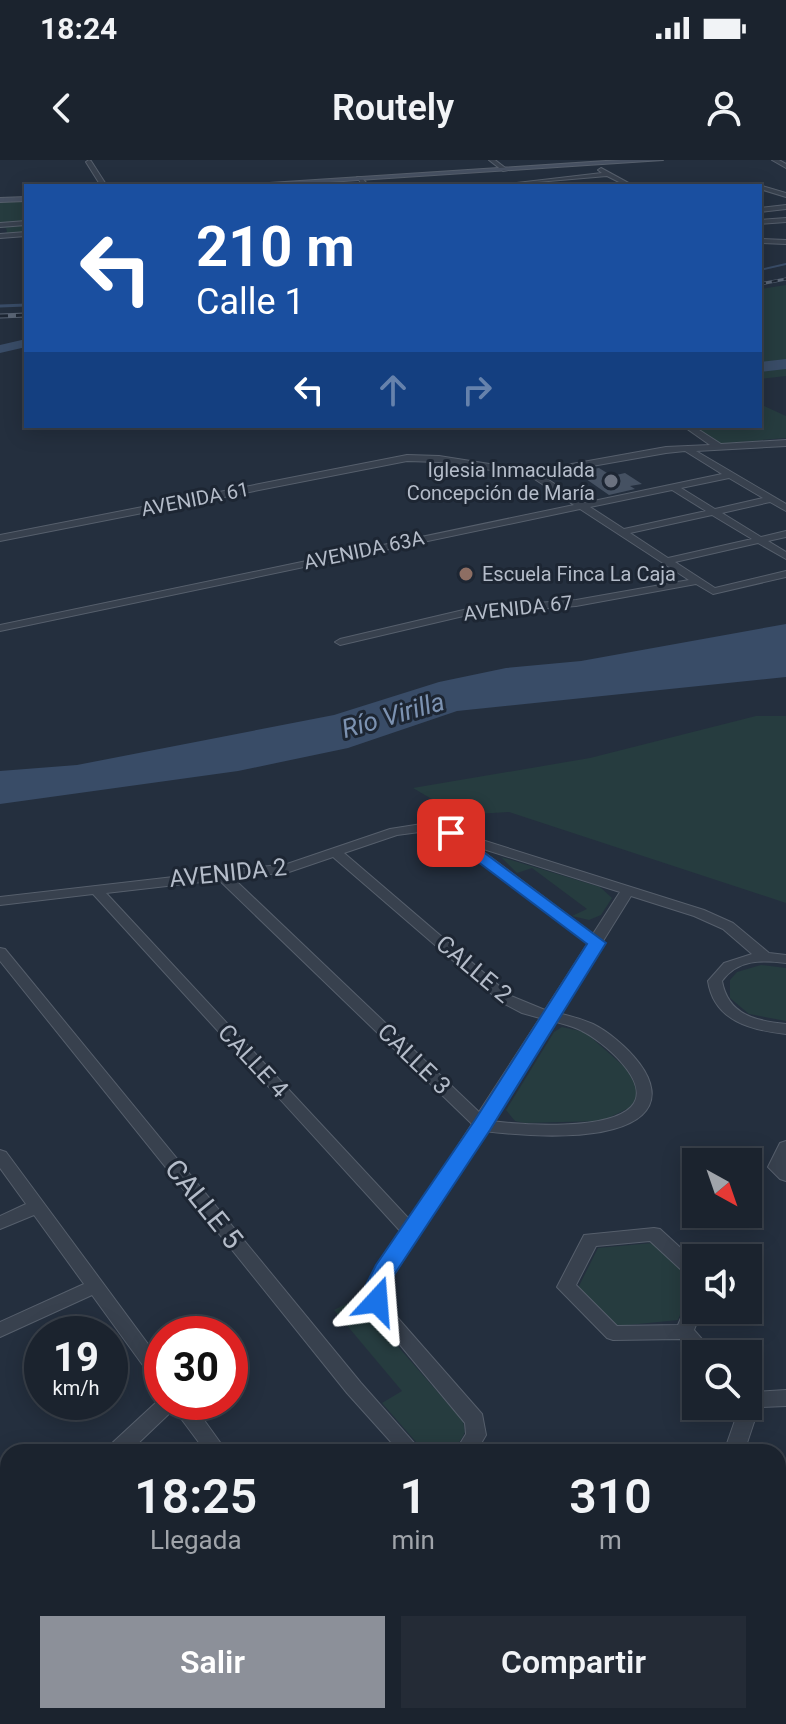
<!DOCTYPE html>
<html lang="es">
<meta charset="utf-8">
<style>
:root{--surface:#1b232e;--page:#242b36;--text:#f1f3f6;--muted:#a0a4aa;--line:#39404a;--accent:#8c9099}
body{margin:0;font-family:Roboto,sans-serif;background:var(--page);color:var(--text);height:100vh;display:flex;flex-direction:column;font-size:30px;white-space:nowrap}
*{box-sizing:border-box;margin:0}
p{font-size:26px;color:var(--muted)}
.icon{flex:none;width:44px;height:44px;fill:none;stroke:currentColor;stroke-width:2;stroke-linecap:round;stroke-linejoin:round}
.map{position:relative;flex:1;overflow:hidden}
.side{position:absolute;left:0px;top:1284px;width:786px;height:280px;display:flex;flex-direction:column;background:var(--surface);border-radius:24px 24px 0 0;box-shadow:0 4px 20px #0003,0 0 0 2px var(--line)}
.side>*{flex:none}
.guide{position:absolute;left:24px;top:24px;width:738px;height:244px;border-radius:0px;box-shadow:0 4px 20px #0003,0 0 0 2px var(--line);background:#1a4fa0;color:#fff;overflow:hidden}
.needle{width:52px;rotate:140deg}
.buttons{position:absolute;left:682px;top:988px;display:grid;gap:16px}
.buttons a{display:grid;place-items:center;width:80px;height:80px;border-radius:0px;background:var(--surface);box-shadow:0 4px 20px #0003,0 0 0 2px var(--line);font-size:40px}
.speed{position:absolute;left:24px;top:1156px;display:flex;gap:16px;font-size:40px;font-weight:700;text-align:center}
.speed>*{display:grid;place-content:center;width:104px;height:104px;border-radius:50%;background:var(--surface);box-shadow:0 4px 20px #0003,0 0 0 2px var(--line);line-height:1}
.speed small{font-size:20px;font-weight:400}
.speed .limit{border:12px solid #d22;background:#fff;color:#111}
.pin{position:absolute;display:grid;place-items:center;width:68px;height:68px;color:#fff;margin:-34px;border-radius:16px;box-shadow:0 4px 12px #0006}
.me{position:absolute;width:88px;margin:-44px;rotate:19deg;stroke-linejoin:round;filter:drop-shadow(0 0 6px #0008)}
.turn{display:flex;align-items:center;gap:28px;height:168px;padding:0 40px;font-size:36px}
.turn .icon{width:104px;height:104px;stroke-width:2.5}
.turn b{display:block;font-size:56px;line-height:68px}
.lanes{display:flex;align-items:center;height:76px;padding:0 40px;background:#0003;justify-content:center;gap:40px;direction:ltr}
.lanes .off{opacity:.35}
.eta{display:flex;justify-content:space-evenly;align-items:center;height:136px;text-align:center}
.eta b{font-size:48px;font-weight:600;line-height:56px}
.button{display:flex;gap:16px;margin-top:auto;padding:16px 40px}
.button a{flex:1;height:92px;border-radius:0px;background:var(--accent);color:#fff;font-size:32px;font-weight:600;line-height:92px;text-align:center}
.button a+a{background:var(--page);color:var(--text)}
.status{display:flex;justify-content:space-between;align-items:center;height:56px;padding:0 40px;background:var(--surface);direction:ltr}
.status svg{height:22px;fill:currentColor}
header{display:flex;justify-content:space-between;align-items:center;height:104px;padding:0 40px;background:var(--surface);font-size:36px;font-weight:600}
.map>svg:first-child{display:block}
</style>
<div class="status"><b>18:24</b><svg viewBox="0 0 49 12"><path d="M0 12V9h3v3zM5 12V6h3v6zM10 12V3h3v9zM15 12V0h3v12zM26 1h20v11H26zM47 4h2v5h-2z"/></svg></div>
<header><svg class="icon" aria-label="back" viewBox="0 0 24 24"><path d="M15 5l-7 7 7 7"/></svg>Routely<svg class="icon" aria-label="person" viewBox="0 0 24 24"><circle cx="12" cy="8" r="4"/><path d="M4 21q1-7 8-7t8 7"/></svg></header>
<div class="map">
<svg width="786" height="1564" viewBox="0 0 786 1564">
<rect width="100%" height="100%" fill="#242f3e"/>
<g fill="#263c3f">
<path d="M 26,41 L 25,73 L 0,75 L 7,72 L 6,68 L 0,68 L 0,42 Z"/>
<path d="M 786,125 L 786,216 L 760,219 L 760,129 Z"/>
<path d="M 760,244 L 786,256 L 786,278 L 718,284 L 692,266 L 760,266 Z"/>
<path d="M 756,556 L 786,556 L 786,743 L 509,652 L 459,655 L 413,628 L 590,598 Z"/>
<path d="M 501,697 L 600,727 L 612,738 L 601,755 L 589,760 L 572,756 L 587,749 L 532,708 L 517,713 Z"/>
<path d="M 761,805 L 786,808 L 786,861 L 749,854 L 730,838 L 730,820 L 737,812 Z"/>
<path d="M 562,867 L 585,872 L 636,917 L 639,930 L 633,946 L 602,961 L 525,963 L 515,961 L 506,950 L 554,872 Z"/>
<path d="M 652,1083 L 693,1121 L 678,1160 L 618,1166 L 578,1128 L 598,1088 Z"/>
<path d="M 362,1136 L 367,1151 L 463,1261 L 465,1272 C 457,1291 443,1295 423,1290 L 382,1243 L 402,1231 L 334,1150 Z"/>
</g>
<path fill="#394c67" d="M 786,464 L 786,517 L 457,551 L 348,588 L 238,611 L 0,644 L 0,611 L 77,605 L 334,555 L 439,522 L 506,508 L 581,501 Z"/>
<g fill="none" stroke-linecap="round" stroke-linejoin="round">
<path stroke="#394c67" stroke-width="2" d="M 760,110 L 786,104"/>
<path stroke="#394c67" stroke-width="3" d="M 0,146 L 26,145"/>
<g fill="#394c67" fill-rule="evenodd">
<path d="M 26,179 L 26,187 L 0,193 L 0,185 Z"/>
<path d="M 786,199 L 786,209 L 760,212 L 760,202 Z"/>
</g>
</g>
<path fill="#455162" d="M 599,308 L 612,316 L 625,313 L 642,324 L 630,326 L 635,329 L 609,335 L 576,312 Z"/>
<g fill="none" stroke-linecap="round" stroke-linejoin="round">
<g stroke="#565f6c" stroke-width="2">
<g id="minor">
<path d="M 89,0 L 91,1 L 107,26 L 101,26 L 86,2 Z"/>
<path d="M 489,0 L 495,0 L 508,10 L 503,11 Z"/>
<path d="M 772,0 L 779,0 L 786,4 L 786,8 Z"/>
<path d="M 601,8 L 634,26 L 627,26 L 607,16 L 490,26 L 602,13 L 598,10 Z"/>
<path d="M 357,17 L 361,17 L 369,26 L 363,26 Z"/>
<path d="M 758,26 L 762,26 L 786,33 L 786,37 L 760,29 Z"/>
<path d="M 786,45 L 786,49 L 760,52 L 760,48 Z"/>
<path d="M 786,58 L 786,62 L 760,64 L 760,60 Z"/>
<path d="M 26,61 L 26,65 L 0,67 L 0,63 Z"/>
<path d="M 26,72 L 26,76 L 0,78 L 0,74 Z"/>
<path d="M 760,79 L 786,80 L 786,84 L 760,83 Z"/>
<path d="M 683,266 L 693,266 L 721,284 L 786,280 L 786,286 L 696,291 L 786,344 L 786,351 L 770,342 L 722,353 L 761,377 L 786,371 L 786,377 L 768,381 L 786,392 L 786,399 L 758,383 L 675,402 L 715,428 L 786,411 L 786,417 L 713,434 L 696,424 L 576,446 L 472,454 L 340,485 L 335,482 L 340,479 L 472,448 L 576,440 L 689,420 L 580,349 L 0,471 L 0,465 L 574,345 L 530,316 L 439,302 L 407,301 L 0,381 L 0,375 L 407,295 L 439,296 L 533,311 L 666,287 L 710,285 ZM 685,291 L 722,314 L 584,343 L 541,315 L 666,293 ZM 729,318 L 763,338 L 715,349 L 681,328 ZM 672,330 L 706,351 L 624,369 L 590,347 ZM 712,355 L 752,379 L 668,398 L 630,373 Z"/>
<path d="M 428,663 L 704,750 L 733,763 L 769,793 L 786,795 L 786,803 C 762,800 738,799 722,821 C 728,855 756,861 786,864 L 786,874 C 751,870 714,861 708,821 L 724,803 L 752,794 L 723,769 L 694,756 L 631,736 L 603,781 L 604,783 L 599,787 L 558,853 C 570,856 582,859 593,864 C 619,877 674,925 642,955 C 611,983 524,976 484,971 L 385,1129 L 389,1148 L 482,1254 L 486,1275 L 476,1292 L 455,1292 L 466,1274 L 465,1263 L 372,1151 L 367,1129 L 402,1073 L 93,734 L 0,745 L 0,737 L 287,704 L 390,669 ZM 427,671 L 454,679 L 588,783 L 545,850 L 511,836 L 344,693 L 397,675 ZM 477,687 L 620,732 L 593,774 ZM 333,697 L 501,842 L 522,853 L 540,858 L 479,952 L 233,718 L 289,712 ZM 219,720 L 472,964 L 410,1060 L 106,733 ZM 553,861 C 563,864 573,866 582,871 C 601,880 654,923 631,947 C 607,971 523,965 491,961 Z"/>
<path d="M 0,788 L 5,789 L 361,1223 L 422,1292 L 400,1292 L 347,1233 L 0,801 Z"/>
<path d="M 786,981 L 786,1021 L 780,1019 L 768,1007 L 780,983 Z"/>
<path d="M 0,990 L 6,992 L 162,1203 L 162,1225 L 155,1222 L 92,1135 L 0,1177 L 0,1162 L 84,1124 L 34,1055 L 0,1069 L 0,1056 L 26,1044 L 0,1008 Z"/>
<path d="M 654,1068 L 660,1069 L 696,1102 L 696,1120 L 690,1118 L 650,1081 L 596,1086 L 576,1125 L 617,1166 L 678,1165 L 690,1137 L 696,1135 L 696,1150 L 702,1150 L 694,1170 L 715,1194 L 696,1194 L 696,1196 L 680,1179 L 613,1180 L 607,1178 L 557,1127 L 584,1075 Z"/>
<path d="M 748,1229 L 755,1232 L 786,1230 L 786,1246 L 759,1247 L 744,1292 L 724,1292 L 740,1246 L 748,1246 Z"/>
<path d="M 162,1237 L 162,1242 L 191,1242 L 227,1292 L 206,1292 L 174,1249 L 129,1292 L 106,1292 L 109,1286 Z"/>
<path d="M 778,1376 L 786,1380 L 786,1394 L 778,1398 Z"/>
<path d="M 426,1556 L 456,1556 L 459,1564 L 429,1564 Z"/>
<path d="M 481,1556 L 506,1556 L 509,1564 L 484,1564 Z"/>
</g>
</g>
<g stroke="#565f6c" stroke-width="2">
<g id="secondary">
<path d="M 621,0 L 663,0 L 268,26 L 225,26 Z"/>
<path d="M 26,37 L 26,41 L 0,42 L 0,38 Z"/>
</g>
</g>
<use href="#minor" fill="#38414e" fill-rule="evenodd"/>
<use href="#secondary" fill="#465061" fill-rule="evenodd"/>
<g stroke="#5a6575" stroke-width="3">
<path id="rail-far1" d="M 760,124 L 786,119"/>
</g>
<g stroke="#5a6575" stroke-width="5">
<path id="rail" d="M 0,156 L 26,155"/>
</g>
<use href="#rail-far1" stroke="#1d2633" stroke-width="2" stroke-dasharray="6" stroke-linecap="butt"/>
<use href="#rail" stroke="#1d2633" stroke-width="3" stroke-dasharray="8" stroke-linecap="butt"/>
</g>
<path fill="#1a73e8" stroke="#114b97" stroke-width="2" d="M 451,668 L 606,783 L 490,970 L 394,1115 L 385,1147 L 368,1147 L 364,1129 L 376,1105 L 475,960 L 587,784 L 445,677 L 445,669 Z"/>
<circle fill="#6b7280" stroke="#1d2633" stroke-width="3" cx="611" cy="321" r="8"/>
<circle fill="#8d6e63" stroke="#1d2633" stroke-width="3" cx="466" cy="414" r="8"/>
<g text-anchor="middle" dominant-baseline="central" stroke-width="6" stroke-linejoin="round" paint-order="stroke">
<g font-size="20" fill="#b4bcc9" stroke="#1d2633" text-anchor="end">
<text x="595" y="310">Iglesia Inmaculada<tspan x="595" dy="23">Concepción de María</tspan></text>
<text x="482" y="414" text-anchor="start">Escuela Finca La Caja</text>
</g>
<g font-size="20" fill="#b4bcc9" stroke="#1d2633">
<text transform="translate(195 339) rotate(-11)">AVENIDA 61</text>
<text transform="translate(364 390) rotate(-12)">AVENIDA 63A</text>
<text transform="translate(518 448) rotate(-6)">AVENIDA 67</text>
</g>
<g font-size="24" fill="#b4bcc9" stroke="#1d2633">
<text transform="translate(228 713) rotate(-6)">AVENIDA 2</text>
<text transform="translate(474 809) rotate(40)">CALLE 2</text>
<text transform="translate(414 899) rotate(44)">CALLE 3</text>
<text transform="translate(253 901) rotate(47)">CALLE 4</text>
</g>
<g font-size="26" font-style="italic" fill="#7c92b1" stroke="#1d2633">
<text transform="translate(393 555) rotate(-16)">Río Virilla</text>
</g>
<g font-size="28" fill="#b4bcc9" stroke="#1d2633">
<text transform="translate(204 1044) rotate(51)">CALLE 5</text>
</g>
</g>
</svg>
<div class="buttons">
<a><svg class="needle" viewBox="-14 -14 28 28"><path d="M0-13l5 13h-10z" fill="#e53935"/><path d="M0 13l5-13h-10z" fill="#a0a4aa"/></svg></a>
<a><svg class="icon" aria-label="sound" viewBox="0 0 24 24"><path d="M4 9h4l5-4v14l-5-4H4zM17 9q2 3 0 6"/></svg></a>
<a><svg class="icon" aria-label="search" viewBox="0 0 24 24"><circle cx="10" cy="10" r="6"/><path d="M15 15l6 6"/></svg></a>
</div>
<div class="speed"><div>19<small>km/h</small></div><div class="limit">30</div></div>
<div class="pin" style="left:451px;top:673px;background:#d93025"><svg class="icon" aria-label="arrive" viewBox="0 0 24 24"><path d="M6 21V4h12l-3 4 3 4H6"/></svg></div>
<svg class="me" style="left:377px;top:1141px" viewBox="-20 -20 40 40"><path d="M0-17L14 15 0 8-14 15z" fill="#1a73e8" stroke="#fff" stroke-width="4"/></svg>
<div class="guide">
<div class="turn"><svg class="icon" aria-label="left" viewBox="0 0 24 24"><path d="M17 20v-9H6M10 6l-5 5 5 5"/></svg><div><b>210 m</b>Calle 1</div></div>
<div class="lanes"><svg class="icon" aria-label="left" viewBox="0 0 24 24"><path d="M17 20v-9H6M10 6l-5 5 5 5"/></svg><svg class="icon off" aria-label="ahead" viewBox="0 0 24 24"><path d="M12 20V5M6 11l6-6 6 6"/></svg><svg class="icon off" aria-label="right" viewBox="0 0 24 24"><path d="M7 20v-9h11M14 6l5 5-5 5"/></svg></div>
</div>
<section class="side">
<div class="eta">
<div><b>18:25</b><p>Llegada</p></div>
<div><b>1</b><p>min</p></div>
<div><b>310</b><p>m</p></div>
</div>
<div class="button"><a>Salir</a><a>Compartir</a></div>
</section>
</div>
